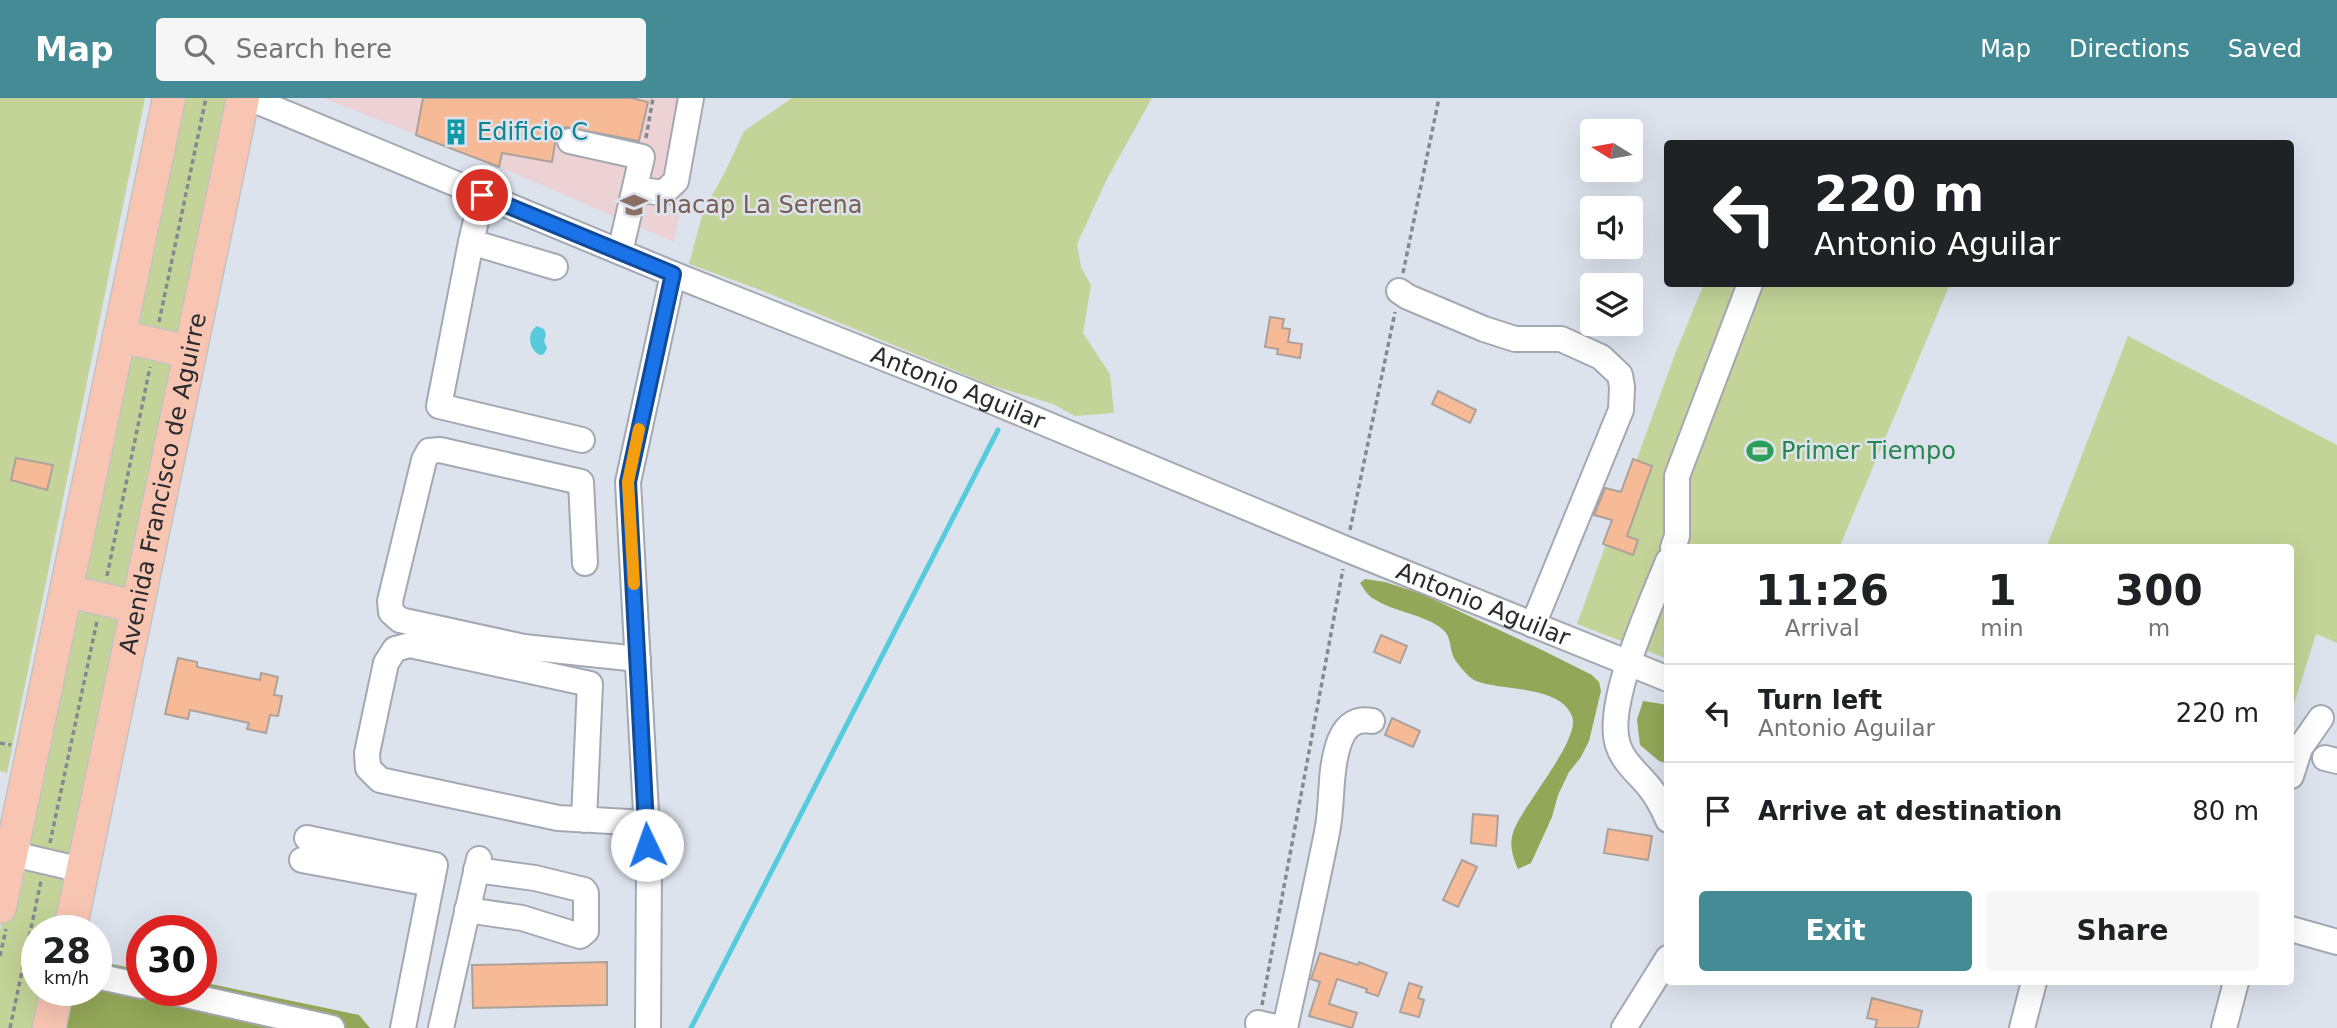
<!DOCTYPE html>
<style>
:root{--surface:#fff;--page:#f6f6f6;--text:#202124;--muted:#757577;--line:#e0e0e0;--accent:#458b95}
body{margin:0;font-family:"DejaVu Sans",sans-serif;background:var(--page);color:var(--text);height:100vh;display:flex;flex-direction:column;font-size:26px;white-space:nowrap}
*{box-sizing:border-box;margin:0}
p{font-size:23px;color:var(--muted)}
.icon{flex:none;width:38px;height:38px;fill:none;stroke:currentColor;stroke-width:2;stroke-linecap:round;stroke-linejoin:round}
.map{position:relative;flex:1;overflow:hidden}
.drawer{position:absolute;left:1664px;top:446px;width:630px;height:441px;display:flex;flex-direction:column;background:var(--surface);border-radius:7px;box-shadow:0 7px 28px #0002}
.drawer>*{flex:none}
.top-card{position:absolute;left:1664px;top:42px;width:630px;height:147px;border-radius:7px;box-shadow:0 7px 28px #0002;background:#202124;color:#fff;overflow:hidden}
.needle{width:46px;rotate:281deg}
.fabs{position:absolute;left:1580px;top:21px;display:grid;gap:14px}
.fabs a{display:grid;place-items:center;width:63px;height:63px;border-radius:7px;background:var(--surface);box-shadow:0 7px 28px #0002;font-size:35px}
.speed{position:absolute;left:21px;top:817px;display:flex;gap:14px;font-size:35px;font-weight:700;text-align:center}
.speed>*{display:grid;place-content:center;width:91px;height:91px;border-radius:50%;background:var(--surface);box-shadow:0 7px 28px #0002;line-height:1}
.speed small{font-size:18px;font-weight:400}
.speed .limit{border:10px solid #d22;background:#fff;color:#111}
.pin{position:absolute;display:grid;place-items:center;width:60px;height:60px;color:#fff;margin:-30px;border:4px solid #fff;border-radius:50%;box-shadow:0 2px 7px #0007}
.me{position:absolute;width:77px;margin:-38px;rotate:357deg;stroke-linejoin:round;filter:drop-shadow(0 0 5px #0008)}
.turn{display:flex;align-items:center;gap:24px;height:147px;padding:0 35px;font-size:32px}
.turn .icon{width:91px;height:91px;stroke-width:2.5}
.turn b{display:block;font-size:49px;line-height:60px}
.eta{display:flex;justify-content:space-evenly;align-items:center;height:119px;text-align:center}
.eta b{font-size:42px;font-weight:600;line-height:49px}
.action{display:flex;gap:14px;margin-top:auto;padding:14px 35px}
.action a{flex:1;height:80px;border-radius:7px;background:var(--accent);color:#fff;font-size:28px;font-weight:600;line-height:80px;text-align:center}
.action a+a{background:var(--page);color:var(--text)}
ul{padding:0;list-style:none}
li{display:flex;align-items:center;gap:21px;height:98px;padding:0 35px;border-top:2px solid var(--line)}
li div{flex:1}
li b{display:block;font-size:26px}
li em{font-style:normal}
header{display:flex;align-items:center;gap:42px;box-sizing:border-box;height:98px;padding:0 35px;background:var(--accent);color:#fff}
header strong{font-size:33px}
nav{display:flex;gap:38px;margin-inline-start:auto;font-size:24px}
.search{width:490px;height:63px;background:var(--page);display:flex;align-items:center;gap:18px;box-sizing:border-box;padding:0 24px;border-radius:7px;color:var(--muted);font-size:26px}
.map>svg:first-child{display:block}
</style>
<header>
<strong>Map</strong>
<div class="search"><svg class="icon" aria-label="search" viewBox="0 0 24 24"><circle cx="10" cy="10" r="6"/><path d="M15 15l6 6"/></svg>Search here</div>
<nav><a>Map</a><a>Directions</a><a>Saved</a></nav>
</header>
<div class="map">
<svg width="2337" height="930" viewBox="0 0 2337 930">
<rect width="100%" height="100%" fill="#dde3ed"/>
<path fill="#ecd1d5" d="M 323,0 L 703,0 L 674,144 L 499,69 Z"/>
<g fill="#c4d498">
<path d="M 0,0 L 145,0 L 7,675 L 0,673 Z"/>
<path d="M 174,0 L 235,0 L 62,833 L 37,833 L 37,892 L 49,893 L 42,930 L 0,930 L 0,833 Z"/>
<path d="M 792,0 L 1152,0 L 1108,79 L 1077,146 L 1081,169 L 1091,187 L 1083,235 L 1110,276 L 1114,315 L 1075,318 L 1053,306 L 990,287 L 763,193 L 689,166 L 703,114 L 726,72 L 744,33 Z"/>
<path d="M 1704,186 L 1950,186 L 1839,450 L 1668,450 L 1668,561 L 1577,526 L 1675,256 Z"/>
<path d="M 2128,238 L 2337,347 L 2337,545 L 2316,536 L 2291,616 L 2295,626 L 2291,639 L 2291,450 L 2046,450 Z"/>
</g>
<g fill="#94a758">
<path d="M 1365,481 L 1385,484 L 1422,496 L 1542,552 L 1592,577 L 1599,584 L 1601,593 L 1589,643 L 1581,659 L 1569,674 L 1558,697 L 1552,719 L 1531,765 L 1518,771 C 1513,760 1509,747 1513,735 C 1520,710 1582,641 1572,618 C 1560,587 1501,593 1476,583 C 1469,580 1458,567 1454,560 C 1450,552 1451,542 1446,535 C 1433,518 1393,514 1374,501 C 1368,498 1364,491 1360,485 Z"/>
<path d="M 1643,603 L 1668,607 L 1668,666 L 1659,663 L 1640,647 L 1637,622 Z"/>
<path d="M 96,863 L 142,872 L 142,892 L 201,892 L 201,884 L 359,917 L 370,930 L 62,930 L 69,893 L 96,892 Z"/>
</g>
<path fill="#56cbdd" d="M 537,228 L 544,231 L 546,236 L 544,243 L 547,250 L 544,256 L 540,257 C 529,252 526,235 537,228 Z"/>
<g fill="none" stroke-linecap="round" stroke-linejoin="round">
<path stroke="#56cbdd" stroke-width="5" d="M 691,930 L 998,332"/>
</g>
<g fill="#f7ba96" stroke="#aca19b" stroke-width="2">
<path d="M 423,0 L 631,0 L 648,4 L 639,43 L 566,29 L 557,33 L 552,64 L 502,55 L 499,69 L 416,37 Z"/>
<path d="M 1270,219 L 1284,221 L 1282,230 L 1290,231 L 1288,244 L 1302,246 L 1300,260 L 1277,256 L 1278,251 L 1265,249 Z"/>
<path d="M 1438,293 L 1476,312 L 1470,325 L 1432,306 Z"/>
<path d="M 16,360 L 53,367 L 47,392 L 11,382 Z"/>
<path d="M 1633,361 L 1652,368 L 1627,438 L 1638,442 L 1633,457 L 1603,446 L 1612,422 L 1594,417 L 1605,390 L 1621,394 Z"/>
<path d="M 1381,537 L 1407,548 L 1400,565 L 1374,554 Z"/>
<path d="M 178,560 L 197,564 L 197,569 L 260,582 L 261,575 L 278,579 L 274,597 L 282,598 L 278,618 L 270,617 L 266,635 L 247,631 L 249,625 L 190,612 L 188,621 L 165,616 Z"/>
<path d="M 1392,620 L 1420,633 L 1413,649 L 1385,637 Z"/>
<path d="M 1473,716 L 1498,718 L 1496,748 L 1471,745 Z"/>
<path d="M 1608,731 L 1652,738 L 1648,762 L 1604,755 Z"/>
<path d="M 1462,762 L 1477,769 L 1458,809 L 1443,802 Z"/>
<path d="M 1320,855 L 1358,867 L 1359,864 L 1387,875 L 1378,898 L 1366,894 L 1367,891 L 1337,881 L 1329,906 L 1357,915 L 1352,930 L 1309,918 L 1320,884 L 1311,881 Z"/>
<path d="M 607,864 L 607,907 L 473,910 L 472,867 Z"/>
<path d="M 1409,885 L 1422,889 L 1418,900 L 1424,902 L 1419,919 L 1400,914 Z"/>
<path d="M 1872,900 L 1922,913 L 1918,930 L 1875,930 L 1877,922 L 1867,920 Z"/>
</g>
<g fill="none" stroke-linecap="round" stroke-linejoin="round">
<g stroke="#a3a8b2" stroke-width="28">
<g id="minor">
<path id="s1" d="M 249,0 L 673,176 L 994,304 L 1346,451 L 1668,581"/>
<path d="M 570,43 L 642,59 L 620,154"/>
<path d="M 635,91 L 663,95 L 676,83 L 691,0"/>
<path d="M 482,97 L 471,144 L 439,308 L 582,342"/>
<path d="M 471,144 L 555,169"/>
<path d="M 1399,193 L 1408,199 L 1484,231 L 1515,241 L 1561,241 L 1601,259 L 1620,277 L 1622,289 L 1621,312 L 1533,527"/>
<path d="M 1673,450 L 1677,438 L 1677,378 L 1750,186"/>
<path d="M 1668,463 C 1652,504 1604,606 1618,647 C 1623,664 1639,676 1650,690 C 1658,700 1663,710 1668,722"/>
<path d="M 585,465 L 581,384 L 440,352 L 429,353 L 424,362 L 390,503 L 391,514 L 400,522 L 524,549 L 638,561"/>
<path d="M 2325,660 L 2337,663"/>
<path d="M 2291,678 L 2300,650 L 2321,620"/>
<path d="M 584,722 L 590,586 L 410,547 L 395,551 L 386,565 L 367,655 L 368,670 L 380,682 L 558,720 L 646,725"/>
<path d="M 307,740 L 435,767 L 403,930"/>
<path d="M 0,753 L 82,772"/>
<path d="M 302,762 L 431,786"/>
<path d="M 467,812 L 522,820 L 580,838 L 586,833 L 586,795 L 584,792 L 535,780 L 476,772"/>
<path d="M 2291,831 L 2337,844"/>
<path d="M 96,878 L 142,888"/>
<path d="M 163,892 L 332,930"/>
<path d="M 1258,925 L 1280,930"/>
<path d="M 441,930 L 479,761"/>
<path d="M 648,930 L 649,769 L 628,384 L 673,176"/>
<path d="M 1285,930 C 1299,865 1314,800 1327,734 C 1333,706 1329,676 1338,648 C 1343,631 1353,619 1372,623"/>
<path d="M 1624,930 L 1668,860"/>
<path d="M 2022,930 L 2034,884"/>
<path d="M 2224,930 L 2236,884"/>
</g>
</g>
<g stroke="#c3c3c4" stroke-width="35">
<g id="major">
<path d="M 119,238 L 190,254"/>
<path d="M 67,493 L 137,509"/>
<path d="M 0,809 L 169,0"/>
<path id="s2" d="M 70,833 L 243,0"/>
<path d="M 49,930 L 57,892"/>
</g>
</g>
<g stroke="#858990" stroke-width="3.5" stroke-dasharray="5 3.5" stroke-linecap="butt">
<path d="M 646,40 L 653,0"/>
<path d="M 1403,175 L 1439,0"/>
<path d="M 159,224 L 206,0"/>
<path d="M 1350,432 L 1395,214"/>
<path d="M 107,478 L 150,269"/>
<path d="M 0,645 L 11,647"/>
<path d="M 50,745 L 97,523"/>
<path d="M 0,858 L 6,831"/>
<path d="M 1262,907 L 1343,471"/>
<path d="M 10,930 L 41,783"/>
</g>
<use href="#minor" stroke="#fff" stroke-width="24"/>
<use href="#major" stroke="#f7c5b1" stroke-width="32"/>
</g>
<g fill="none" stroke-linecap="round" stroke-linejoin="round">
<g stroke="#114b97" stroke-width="18">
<path id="route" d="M 482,97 L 673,176 L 628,384 L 647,747"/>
</g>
<use href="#route" stroke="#1a73e8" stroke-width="12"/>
<path stroke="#f59e0b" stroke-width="12" d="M 634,486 L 628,384 L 639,331"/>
</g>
<defs>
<g id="building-bare" transform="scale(2.1)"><path d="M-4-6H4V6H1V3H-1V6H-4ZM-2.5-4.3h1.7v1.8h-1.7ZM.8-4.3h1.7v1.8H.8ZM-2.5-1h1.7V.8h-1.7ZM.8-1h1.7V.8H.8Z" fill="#0f9aa8" stroke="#dde3ed" stroke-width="2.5" paint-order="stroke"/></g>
<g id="university-bare" transform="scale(2.1)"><path d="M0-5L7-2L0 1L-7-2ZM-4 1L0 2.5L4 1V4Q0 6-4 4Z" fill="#8d6e63" stroke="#dde3ed" stroke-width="2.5" paint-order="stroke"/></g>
<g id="stadium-bare" transform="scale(2.1)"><path d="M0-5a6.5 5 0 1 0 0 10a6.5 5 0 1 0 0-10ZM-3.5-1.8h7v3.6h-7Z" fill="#2e9e5b" stroke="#dde3ed" stroke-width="2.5" paint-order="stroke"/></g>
</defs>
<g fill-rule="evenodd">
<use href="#building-bare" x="456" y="34"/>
<use href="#university-bare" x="634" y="107"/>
<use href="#stadium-bare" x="1760" y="353"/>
</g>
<g text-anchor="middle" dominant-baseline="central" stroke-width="5" stroke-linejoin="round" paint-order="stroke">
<g font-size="24" fill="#0d838f" stroke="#dde3ed" text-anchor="start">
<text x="477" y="34">Edificio C</text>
</g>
<g font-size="24" fill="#785e54" stroke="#dde3ed" text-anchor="start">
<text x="655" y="107">Inacap La Serena</text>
</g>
<g font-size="24" fill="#282a2e" stroke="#dde3ed">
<text stroke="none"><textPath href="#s1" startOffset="766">Antonio Aguilar</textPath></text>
<text stroke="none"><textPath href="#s2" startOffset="457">Avenida Francisco de Aguirre</textPath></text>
<text stroke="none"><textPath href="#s1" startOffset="1334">Antonio Aguilar</textPath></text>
</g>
<g font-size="24" fill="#27864d" stroke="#dde3ed" text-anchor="start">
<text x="1781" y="353">Primer Tiempo</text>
</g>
</g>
</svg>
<div class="fabs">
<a><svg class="needle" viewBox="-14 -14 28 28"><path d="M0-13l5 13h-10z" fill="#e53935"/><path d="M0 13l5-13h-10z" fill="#757577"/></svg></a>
<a><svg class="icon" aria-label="sound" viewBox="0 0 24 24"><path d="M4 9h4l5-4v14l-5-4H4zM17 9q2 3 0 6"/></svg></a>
<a><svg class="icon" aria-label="layers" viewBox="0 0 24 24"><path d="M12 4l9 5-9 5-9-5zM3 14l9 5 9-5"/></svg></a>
</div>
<div class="speed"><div>28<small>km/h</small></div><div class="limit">30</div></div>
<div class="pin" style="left:482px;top:97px;background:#d93025"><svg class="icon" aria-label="arrive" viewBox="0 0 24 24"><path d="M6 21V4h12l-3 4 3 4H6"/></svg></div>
<svg class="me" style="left:647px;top:747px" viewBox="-20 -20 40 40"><circle r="19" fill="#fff"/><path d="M0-13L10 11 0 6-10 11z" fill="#1a73e8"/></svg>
<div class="top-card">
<div class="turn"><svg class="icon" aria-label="left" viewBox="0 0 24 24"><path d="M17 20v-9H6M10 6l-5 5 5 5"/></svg><div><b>220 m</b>Antonio Aguilar</div></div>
</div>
<section class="drawer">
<div class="eta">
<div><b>11:26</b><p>Arrival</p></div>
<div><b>1</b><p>min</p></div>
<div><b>300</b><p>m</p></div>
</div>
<ul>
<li><svg class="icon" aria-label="left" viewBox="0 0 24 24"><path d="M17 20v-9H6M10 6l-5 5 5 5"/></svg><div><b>Turn left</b><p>Antonio Aguilar</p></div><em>220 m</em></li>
<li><svg class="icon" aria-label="arrive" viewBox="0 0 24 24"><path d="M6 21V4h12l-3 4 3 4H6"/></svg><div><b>Arrive at destination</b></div><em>80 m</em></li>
</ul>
<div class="action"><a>Exit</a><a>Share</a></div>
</section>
</div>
